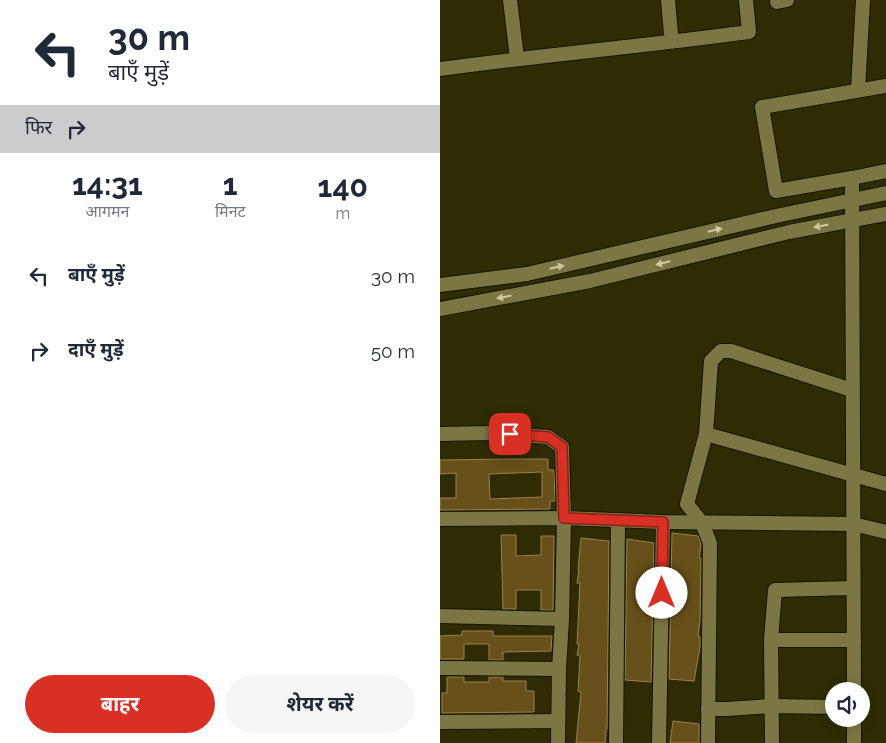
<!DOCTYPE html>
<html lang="hi">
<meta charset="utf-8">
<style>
:root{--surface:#fff;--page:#f6f6f7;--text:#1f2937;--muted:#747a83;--accent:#d93025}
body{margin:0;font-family:Raleway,"Noto Sans Devanagari",sans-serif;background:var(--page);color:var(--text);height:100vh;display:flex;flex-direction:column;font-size:19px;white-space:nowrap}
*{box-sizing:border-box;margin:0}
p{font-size:16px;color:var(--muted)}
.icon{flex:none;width:28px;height:28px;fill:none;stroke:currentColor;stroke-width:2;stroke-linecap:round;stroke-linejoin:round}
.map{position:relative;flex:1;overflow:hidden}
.panel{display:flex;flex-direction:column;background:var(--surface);width:440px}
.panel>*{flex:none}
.hud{background:#fff;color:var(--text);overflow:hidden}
.controls{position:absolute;left:385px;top:682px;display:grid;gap:10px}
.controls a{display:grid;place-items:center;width:45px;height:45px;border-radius:50%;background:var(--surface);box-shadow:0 2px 12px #0003;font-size:25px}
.pin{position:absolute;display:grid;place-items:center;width:42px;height:42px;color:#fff;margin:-21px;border-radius:10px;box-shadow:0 2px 8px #0006}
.me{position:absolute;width:55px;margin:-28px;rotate:0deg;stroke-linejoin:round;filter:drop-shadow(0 0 4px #0008)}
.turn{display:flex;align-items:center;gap:18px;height:105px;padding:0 25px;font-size:22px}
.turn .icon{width:65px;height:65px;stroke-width:2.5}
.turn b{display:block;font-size:35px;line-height:42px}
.then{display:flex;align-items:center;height:48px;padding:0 25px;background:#0003;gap:10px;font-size:19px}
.eta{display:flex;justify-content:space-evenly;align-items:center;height:85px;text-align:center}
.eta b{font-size:30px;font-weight:700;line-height:35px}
.button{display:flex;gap:10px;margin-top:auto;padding:10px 25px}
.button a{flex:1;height:58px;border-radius:30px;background:var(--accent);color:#fff;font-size:20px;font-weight:700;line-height:58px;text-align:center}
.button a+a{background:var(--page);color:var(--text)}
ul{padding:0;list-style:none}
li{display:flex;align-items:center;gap:15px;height:75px;padding:0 25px}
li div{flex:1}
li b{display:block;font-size:19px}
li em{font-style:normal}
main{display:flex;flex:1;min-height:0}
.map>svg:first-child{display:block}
</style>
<main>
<section class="panel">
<div class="hud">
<div class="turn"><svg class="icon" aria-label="left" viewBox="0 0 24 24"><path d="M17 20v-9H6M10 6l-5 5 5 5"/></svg><div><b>30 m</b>बाएँ मुड़ें</div></div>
<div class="then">फिर<svg class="icon" aria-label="right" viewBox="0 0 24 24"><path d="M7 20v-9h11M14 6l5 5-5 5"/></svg></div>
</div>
<div class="eta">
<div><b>14:31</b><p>आगमन</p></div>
<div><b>1</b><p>मिनट</p></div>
<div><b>140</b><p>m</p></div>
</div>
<ul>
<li><svg class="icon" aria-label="left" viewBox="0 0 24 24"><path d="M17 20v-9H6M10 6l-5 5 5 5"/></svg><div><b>बाएँ मुड़ें</b></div><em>30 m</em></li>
<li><svg class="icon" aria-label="right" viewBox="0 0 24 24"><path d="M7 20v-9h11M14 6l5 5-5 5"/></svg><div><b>दाएँ मुड़ें</b></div><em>50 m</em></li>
</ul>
<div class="button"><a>बाहर</a><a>शेयर करें</a></div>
</section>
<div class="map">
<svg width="446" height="743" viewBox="0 0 446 743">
<rect width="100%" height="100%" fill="#2f2c03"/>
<g fill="#67501a" stroke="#998251" fill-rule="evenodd">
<path d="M 70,459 L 108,459 L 108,470 L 114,470 L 115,501 L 110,501 L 110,509 L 0,510 L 0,498 L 16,498 L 16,473 L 0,474 L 0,460 ZM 102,472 L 102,497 L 50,499 L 49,474 Z"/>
<path d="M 232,533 L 258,536 L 261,544 L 259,558 L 261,558 L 260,620 L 258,636 L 260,637 L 260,647 L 254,681 L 229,679 Z"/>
<path d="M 61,535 L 76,535 L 76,556 L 101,555 L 101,536 L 114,536 L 113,610 L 101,610 L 101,590 L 76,590 L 76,609 L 63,609 Z"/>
<path d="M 141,538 L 169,541 L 167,729 L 166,730 L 165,743 L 136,743 L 141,692 L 138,691 L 140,656 L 137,655 L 139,644 L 137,644 L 140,583 L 137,583 L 139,570 L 138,570 Z"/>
<path d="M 187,539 L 214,543 L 211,682 L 185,680 Z"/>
<path d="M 22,631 L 53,631 L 53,636 L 112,636 L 111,651 L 63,652 L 63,660 L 49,660 L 49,644 L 24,644 L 24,659 L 0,659 L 0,636 L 22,635 Z"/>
<path d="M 7,677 L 24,677 L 24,682 L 49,682 L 49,677 L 63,677 L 63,681 L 86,681 L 86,691 L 94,691 L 94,712 L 2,713 L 2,693 L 7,693 Z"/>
<path d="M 233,721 L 259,724 L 259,743 L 230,743 Z"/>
</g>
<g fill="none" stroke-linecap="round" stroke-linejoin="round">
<g stroke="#161400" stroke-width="16">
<g id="street">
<path d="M 70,0 L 77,58"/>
<path d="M 228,0 L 231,34"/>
<path d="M 337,2 L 347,0"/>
<path d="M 0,69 C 103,55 206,46 309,32 L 306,0"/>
<path d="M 446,86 L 322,107 L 336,191 L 412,178 L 446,171"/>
<path d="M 418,90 L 423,0"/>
<path d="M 412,178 L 414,691"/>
<path d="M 0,285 L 87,274 L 336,216 L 446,193"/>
<path d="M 0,309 L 150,281 L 349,232 L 446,214"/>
<path d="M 0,434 L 50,433 L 108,437 L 122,447 L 124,518 L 122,619 L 119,669 L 118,743"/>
<path d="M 266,434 L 446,484"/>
<path d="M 0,519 L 124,518 L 223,522 L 413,524 L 446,532"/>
<path d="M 0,616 L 122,619"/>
<path d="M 331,640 L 414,640"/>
<path d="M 0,668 L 119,669"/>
<path d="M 268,709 L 287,709 L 331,706 L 394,707"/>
<path d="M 0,722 L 118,721"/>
<path d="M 176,743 L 178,520"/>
<path d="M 219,743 L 223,522"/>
<path d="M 268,743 L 270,543 L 262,523 L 247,504 L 266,434 L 271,361 L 281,351 L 291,351 L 412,390"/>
<path d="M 332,743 L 331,640 L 335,590 L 413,588"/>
<path d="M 414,743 L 414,719"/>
</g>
</g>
<use href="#street" stroke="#7b7744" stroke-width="14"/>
</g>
<defs><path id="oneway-solid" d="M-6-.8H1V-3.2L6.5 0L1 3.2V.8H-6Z" transform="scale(1.25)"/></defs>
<g fill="#cccaa6">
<use href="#oneway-solid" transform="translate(381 226) rotate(169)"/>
<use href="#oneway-solid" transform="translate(275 230) rotate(-13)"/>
<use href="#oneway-solid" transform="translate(223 263) rotate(166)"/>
<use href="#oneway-solid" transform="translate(117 267) rotate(-13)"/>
<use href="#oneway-solid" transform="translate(64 297) rotate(169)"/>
</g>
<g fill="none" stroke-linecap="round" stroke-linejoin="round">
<g stroke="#8d1f18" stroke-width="12">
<path id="route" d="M 70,434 L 108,437 L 122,447 L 124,518 L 223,522 L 222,593"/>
</g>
<use href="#route" stroke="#d93025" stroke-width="9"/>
</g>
</svg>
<div class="controls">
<a><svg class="icon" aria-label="sound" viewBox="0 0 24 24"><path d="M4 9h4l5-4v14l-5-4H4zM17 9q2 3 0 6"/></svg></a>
</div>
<div class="pin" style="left:70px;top:434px;background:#d93025"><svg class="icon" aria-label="arrive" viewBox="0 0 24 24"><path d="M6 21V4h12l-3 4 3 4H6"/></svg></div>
<svg class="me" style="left:222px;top:593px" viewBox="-20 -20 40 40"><circle r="19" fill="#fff"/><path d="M0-13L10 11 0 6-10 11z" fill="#d93025"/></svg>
</div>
</main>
